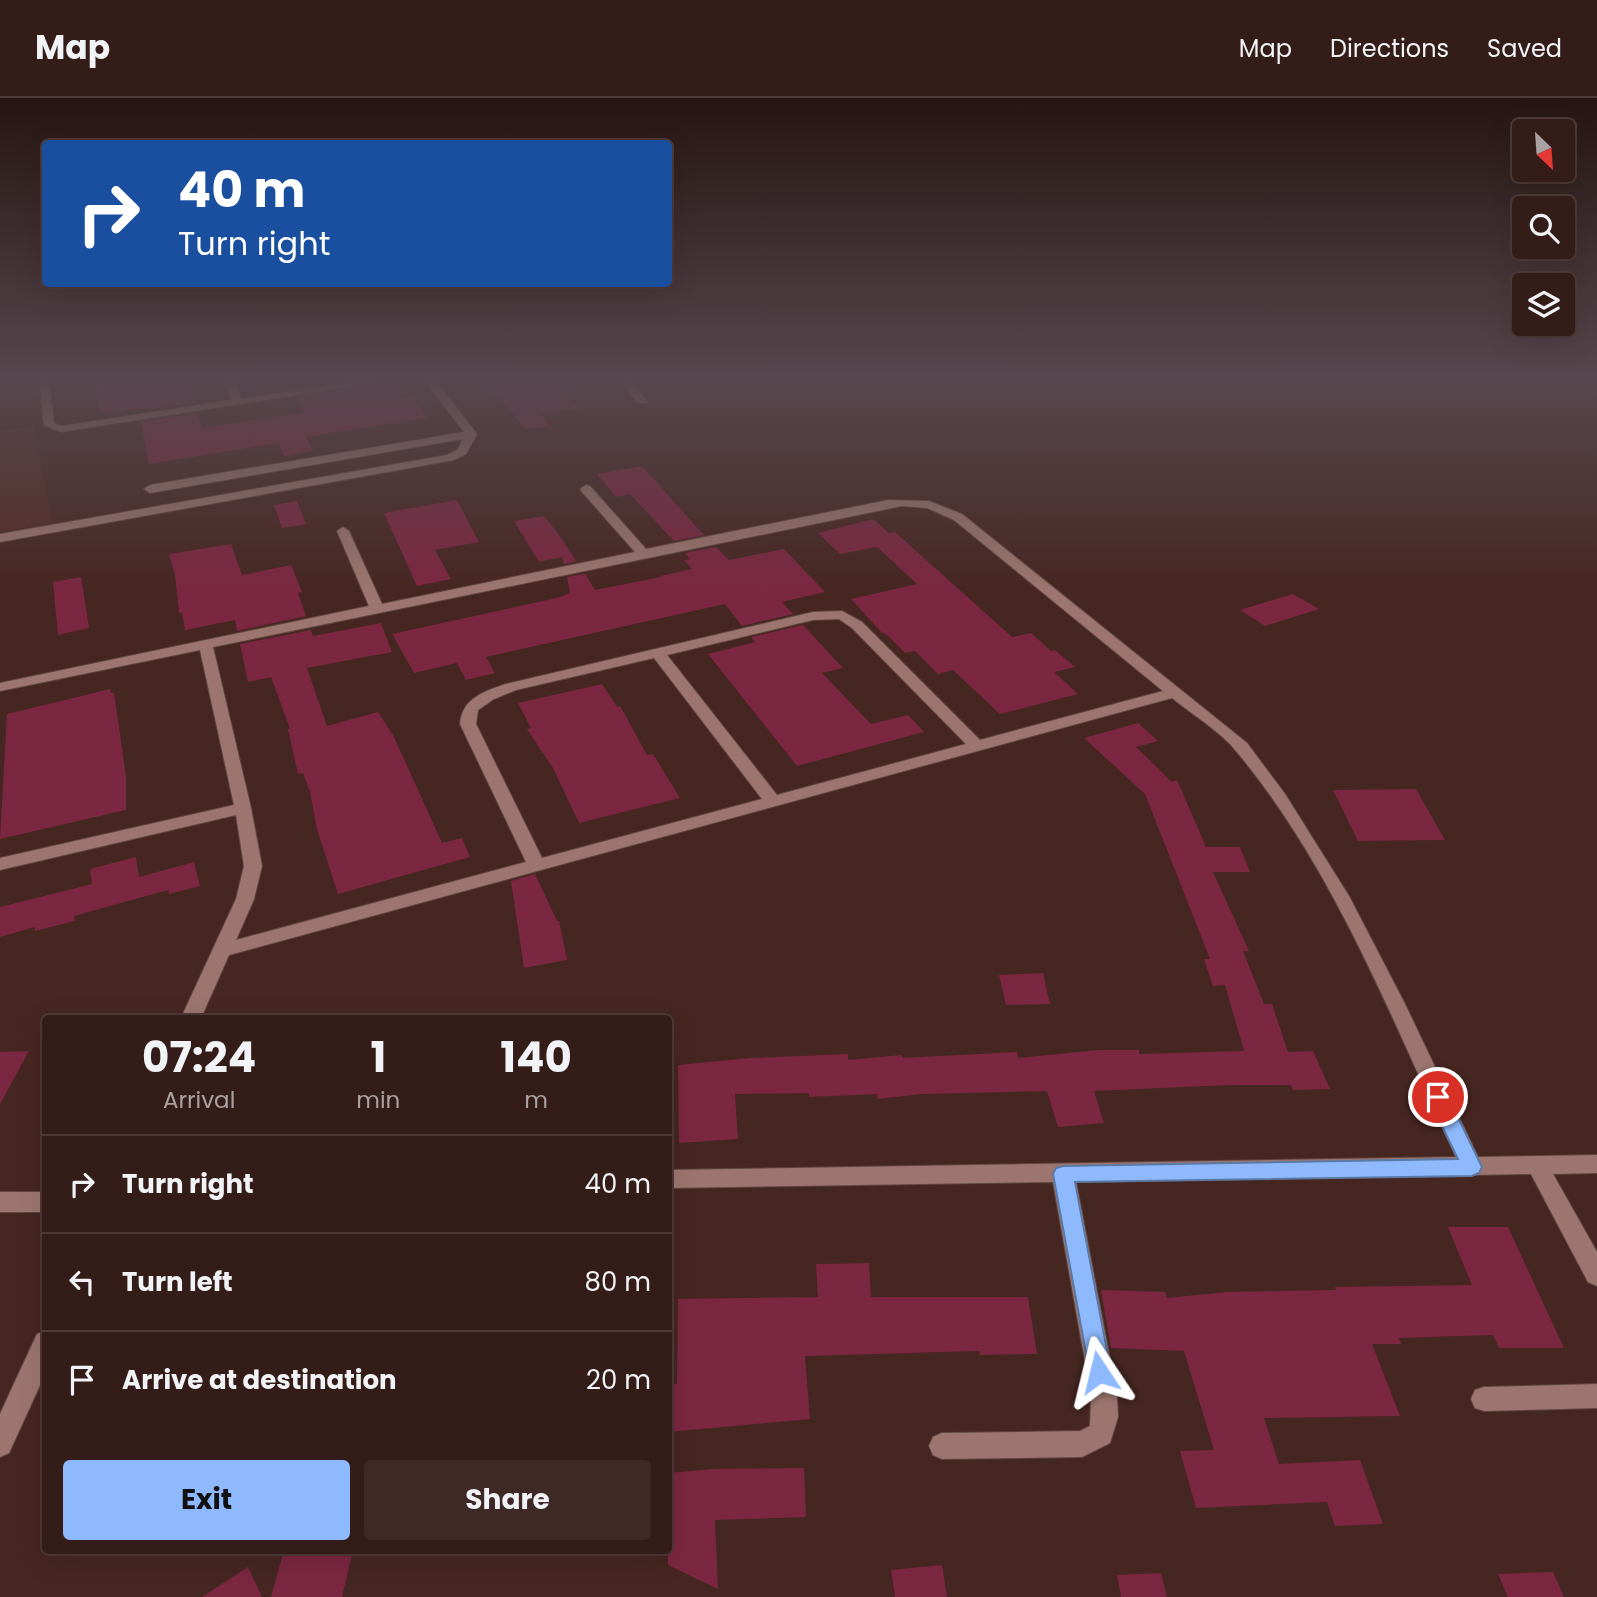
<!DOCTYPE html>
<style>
:root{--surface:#341c19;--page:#3f2926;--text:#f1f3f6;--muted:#a9a1a2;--line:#4e3a38;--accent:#8eb9fc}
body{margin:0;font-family:Poppins,sans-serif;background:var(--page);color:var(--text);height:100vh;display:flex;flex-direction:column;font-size:26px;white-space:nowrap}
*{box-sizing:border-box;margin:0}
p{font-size:23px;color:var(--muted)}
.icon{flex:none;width:38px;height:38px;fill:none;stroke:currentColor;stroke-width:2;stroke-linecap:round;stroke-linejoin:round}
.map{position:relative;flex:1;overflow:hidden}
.side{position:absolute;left:42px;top:917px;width:630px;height:539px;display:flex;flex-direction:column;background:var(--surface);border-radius:7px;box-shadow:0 7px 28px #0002,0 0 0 2px var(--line)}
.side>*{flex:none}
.hud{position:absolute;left:42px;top:42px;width:630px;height:147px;border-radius:7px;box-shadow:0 7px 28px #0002,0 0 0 2px var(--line);background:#1a4fa0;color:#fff;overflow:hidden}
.needle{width:46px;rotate:155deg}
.buttons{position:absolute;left:1512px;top:21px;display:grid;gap:14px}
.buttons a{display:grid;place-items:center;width:63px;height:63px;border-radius:7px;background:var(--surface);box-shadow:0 7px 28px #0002,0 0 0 2px var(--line);font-size:35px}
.pin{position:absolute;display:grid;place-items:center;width:60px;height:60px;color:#fff;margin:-30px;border:4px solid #fff;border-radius:50%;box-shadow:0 2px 7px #0007}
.me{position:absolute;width:77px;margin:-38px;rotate:350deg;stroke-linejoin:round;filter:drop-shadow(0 0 5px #0008)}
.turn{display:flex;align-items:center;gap:24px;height:147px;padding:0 21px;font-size:32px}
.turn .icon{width:91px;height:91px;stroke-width:2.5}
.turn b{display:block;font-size:49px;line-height:60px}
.eta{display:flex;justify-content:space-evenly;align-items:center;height:119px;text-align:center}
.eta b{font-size:42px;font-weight:700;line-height:49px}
.action{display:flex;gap:14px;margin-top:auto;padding:14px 21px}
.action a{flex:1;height:80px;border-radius:7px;background:var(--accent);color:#111;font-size:28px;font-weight:700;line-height:80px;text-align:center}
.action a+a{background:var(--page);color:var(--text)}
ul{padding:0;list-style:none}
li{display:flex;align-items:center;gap:21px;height:98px;padding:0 21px;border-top:2px solid var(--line)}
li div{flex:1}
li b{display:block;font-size:26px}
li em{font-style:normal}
header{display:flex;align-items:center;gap:42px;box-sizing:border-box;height:98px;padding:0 35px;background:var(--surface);border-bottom:2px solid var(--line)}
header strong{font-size:33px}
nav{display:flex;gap:38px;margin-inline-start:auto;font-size:24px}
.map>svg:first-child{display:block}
</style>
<header>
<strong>Map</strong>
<nav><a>Map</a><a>Directions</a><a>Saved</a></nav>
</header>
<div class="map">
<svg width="1597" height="1499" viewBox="0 0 1597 1499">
<rect width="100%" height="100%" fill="#462621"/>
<path fill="#532c25" d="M 33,328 L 53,425 L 0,434 L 0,333 Z"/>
<g fill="#7b2741">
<path d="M 97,283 L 189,283 L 194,305 L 100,316 Z"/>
<path d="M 388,283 L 398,283 L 399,300 L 414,298 L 427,320 L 306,339 L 313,353 L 284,358 L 279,345 L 149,366 L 141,324 L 197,315 L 202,330 L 304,315 L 297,300 Z"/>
<path d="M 486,283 L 551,283 L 579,310 L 541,316 L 549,328 L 525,331 Z"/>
<path d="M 642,368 L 700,433 L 704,437 L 674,443 L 630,396 L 616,399 L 597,376 Z"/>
<path d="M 457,402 L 479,444 L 435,452 L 451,481 L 417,488 L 384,415 Z"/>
<path d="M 297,403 L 306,426 L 282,430 L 274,407 Z"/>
<path d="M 544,418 L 559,437 L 576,463 L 564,466 L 562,459 L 539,464 L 514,423 Z"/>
<path d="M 873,421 L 889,435 L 895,434 L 1012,539 L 1031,535 L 1051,553 L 1055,552 L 1075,569 L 1054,574 L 1078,596 L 1000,616 L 953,572 L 938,576 L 915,553 L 905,555 L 885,535 L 882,535 L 851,501 L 917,486 L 877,449 L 840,456 L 818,435 Z"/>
<path d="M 231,446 L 242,477 L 291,467 L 302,494 L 298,495 L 306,518 L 237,533 L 235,522 L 185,532 L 182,514 L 179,515 L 175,477 L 169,456 Z"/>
<path d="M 716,449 L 729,462 L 784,451 L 825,494 L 782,504 L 793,516 L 742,528 L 725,506 L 486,559 L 495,575 L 466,582 L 457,565 L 414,575 L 392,536 L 561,499 L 570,495 L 567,479 L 585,476 L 595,492 L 661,479 L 660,478 L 692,471 L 684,462 L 690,461 L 685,455 Z"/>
<path d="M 81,479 L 89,530 L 58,537 L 53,484 Z"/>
<path d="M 1293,496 L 1319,511 L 1265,528 L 1240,512 Z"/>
<path d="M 381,525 L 392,554 L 307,570 L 327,628 L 378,614 L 394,639 L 442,745 L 462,740 L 470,759 L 338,796 L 317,731 L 310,694 L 303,675 L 298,676 L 288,631 L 290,631 L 271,579 L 248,584 L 240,546 L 311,532 L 313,538 Z"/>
<path d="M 803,527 L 843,570 L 822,575 L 871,626 L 908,617 L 924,634 L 797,668 L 708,556 L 755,544 L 751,539 Z"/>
<path d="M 602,586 L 617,609 L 620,608 L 647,657 L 653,656 L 680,700 L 579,725 L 553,670 L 527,631 L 531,630 L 518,605 Z"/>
<path d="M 110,591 L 111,595 L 114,595 L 126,678 L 126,712 L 0,741 L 7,616 Z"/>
<path d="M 1138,625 L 1158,643 L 1136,649 L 1172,684 L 1177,682 L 1206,749 L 1240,749 L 1250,774 L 1213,774 L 1249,853 L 1243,853 L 1264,906 L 1272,906 L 1288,954 L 1313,953 L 1330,991 L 1293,992 L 1291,987 L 1230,987 L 1094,993 L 1104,1025 L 1058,1029 L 1047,993 L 921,996 L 878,1001 L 877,996 L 809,999 L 809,995 L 735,996 L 738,1041 L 679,1045 L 678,967 L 750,960 L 848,956 L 848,962 L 902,957 L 903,960 L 1017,954 L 1018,960 L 1099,952 L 1139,952 L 1139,956 L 1244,953 L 1225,887 L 1213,888 L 1204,861 L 1210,861 L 1145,696 L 1084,640 Z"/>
<path d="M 1416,691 L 1445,742 L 1358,743 L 1333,692 Z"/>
<path d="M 136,759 L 139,779 L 194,764 L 200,788 L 169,796 L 168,792 L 74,818 L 75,823 L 35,833 L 35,829 L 0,839 L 0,809 L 92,786 L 90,771 Z"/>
<path d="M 535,776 L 557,823 L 559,823 L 567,862 L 524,870 L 511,783 Z"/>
<path d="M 1043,875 L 1050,906 L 1006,907 L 999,877 Z"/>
<path d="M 29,953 L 0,1006 L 0,954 Z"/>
<path d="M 1448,1129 L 1508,1129 L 1564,1250 L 1499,1250 L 1493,1237 L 1399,1240 L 1401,1246 L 1372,1246 L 1400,1318 L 1264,1320 L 1279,1366 L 1360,1362 L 1383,1426 L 1335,1428 L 1327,1404 L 1196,1410 L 1180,1353 L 1214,1352 L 1184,1253 L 1111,1250 L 1101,1192 L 1165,1194 L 1167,1200 L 1227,1194 L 1336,1192 L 1335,1189 L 1472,1187 Z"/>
<path d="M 869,1165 L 871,1199 L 1028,1199 L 1037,1256 L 980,1257 L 979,1253 L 805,1258 L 810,1321 L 668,1334 L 668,1286 L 677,1286 L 678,1201 L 818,1199 L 816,1166 Z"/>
<path d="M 804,1370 L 806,1419 L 715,1422 L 718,1491 L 668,1467 L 668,1375 L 713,1371 Z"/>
<path d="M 284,1452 L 353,1452 L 342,1499 L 271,1499 Z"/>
<path d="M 942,1467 L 947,1499 L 895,1499 L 891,1472 Z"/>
<path d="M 248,1469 L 262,1499 L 202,1499 Z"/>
<path d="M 1553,1474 L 1564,1499 L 1508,1499 L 1498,1476 Z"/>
<path d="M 1161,1475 L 1167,1499 L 1121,1499 L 1117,1477 Z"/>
</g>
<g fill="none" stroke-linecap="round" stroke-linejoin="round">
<g stroke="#604541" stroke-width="2">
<g id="minor">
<path d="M 39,283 L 49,283 L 54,325 L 62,328 L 231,302 L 226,283 L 236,283 L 241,301 L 358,283 L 386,283 L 61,334 L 44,327 Z"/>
<path d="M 425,283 L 436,283 L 477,336 L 466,356 L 454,362 L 0,444 L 0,436 L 447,357 L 457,352 L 463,341 L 150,395 L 144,391 L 150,387 L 464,334 Z"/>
<path d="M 620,283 L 631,283 L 647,303 L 646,305 L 638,305 Z"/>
<path d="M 586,387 L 590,388 L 646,451 L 888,402 L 929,403 L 962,416 L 1247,645 L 1285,696 L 1349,798 L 1405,906 L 1478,1059 L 1597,1057 L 1597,1075 L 1553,1076 L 1597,1154 L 1597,1188 L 1588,1184 L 1531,1076 L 1076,1084 L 1117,1297 L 1118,1319 L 1110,1345 L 1082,1359 L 942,1361 L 933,1357 L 929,1348 L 933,1339 L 942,1335 L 1080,1333 L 1090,1328 L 1091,1297 L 1053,1084 L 668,1090 L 668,1072 L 1456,1059 C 1392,922 1335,772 1237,654 C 1220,633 1193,617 1172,600 L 229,857 L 201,920 L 181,920 L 236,801 L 244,768 L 236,717 L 0,772 L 0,760 L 234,707 L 200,552 L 0,593 L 0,585 L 369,508 L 337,433 L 343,429 L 349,433 L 382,506 L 635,454 L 582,394 L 580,391 ZM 902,408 L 927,410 L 954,422 L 1163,593 L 980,642 L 862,524 L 842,513 L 813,514 L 506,586 C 485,593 462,600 460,626 L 526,764 L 236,842 L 254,801 L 262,768 L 251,710 L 213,549 ZM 839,521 L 852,530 L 966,646 L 777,697 L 667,557 L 813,522 ZM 654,560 L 762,701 L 542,760 L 476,626 L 478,612 L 494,601 L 516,592 Z"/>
<rect x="0" y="1094" width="46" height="20"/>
<path d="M 46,1233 L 46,1274 L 9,1355 L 0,1359 L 0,1316 L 37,1236 Z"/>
<path d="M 1597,1286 L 1597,1310 L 1484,1313 L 1475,1310 L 1471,1301 L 1475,1292 L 1484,1289 Z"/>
</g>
</g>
<use href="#minor" fill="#9c766e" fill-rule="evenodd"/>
</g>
<linearGradient id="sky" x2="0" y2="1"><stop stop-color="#261512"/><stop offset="0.57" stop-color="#57474e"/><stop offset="1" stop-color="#57474e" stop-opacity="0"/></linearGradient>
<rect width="1597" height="493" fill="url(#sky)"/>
<path fill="#8eb9fc" stroke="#5c78a4" stroke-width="2" d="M 1438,992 L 1445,994 L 1448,999 L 1482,1069 L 1479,1075 L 1472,1078 L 1075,1084 L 1111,1274 L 1107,1282 L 1099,1285 L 1091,1282 L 1053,1076 L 1056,1070 L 1063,1068 L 1458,1061 L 1428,999 L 1431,994 Z"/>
</svg>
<div class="buttons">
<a><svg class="needle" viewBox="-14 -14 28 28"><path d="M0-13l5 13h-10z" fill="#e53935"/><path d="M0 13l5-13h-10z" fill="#a9a1a2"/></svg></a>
<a><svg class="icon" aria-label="search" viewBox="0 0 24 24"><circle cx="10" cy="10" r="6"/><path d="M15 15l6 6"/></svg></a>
<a><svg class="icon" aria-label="layers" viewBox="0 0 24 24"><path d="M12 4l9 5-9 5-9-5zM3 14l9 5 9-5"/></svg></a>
</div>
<div class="pin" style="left:1438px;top:999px;background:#d93025"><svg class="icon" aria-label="arrive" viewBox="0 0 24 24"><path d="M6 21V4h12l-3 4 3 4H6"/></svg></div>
<svg class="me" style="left:1099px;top:1274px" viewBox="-20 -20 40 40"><path d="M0-17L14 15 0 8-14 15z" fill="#8eb9fc" stroke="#fff" stroke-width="4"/></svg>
<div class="hud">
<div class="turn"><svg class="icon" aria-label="right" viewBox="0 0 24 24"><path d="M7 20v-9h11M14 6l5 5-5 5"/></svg><div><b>40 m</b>Turn right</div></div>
</div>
<section class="side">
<div class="eta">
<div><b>07:24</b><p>Arrival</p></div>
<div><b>1</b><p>min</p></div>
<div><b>140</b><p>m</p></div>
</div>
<ul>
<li><svg class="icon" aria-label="right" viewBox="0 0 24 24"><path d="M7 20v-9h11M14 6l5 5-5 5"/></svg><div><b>Turn right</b></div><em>40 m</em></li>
<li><svg class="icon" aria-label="left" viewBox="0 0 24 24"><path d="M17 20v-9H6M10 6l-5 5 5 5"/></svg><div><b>Turn left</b></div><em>80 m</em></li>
<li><svg class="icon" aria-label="arrive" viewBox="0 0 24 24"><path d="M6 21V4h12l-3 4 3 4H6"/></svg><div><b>Arrive at destination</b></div><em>20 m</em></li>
</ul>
<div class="action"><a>Exit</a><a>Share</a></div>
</section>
</div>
